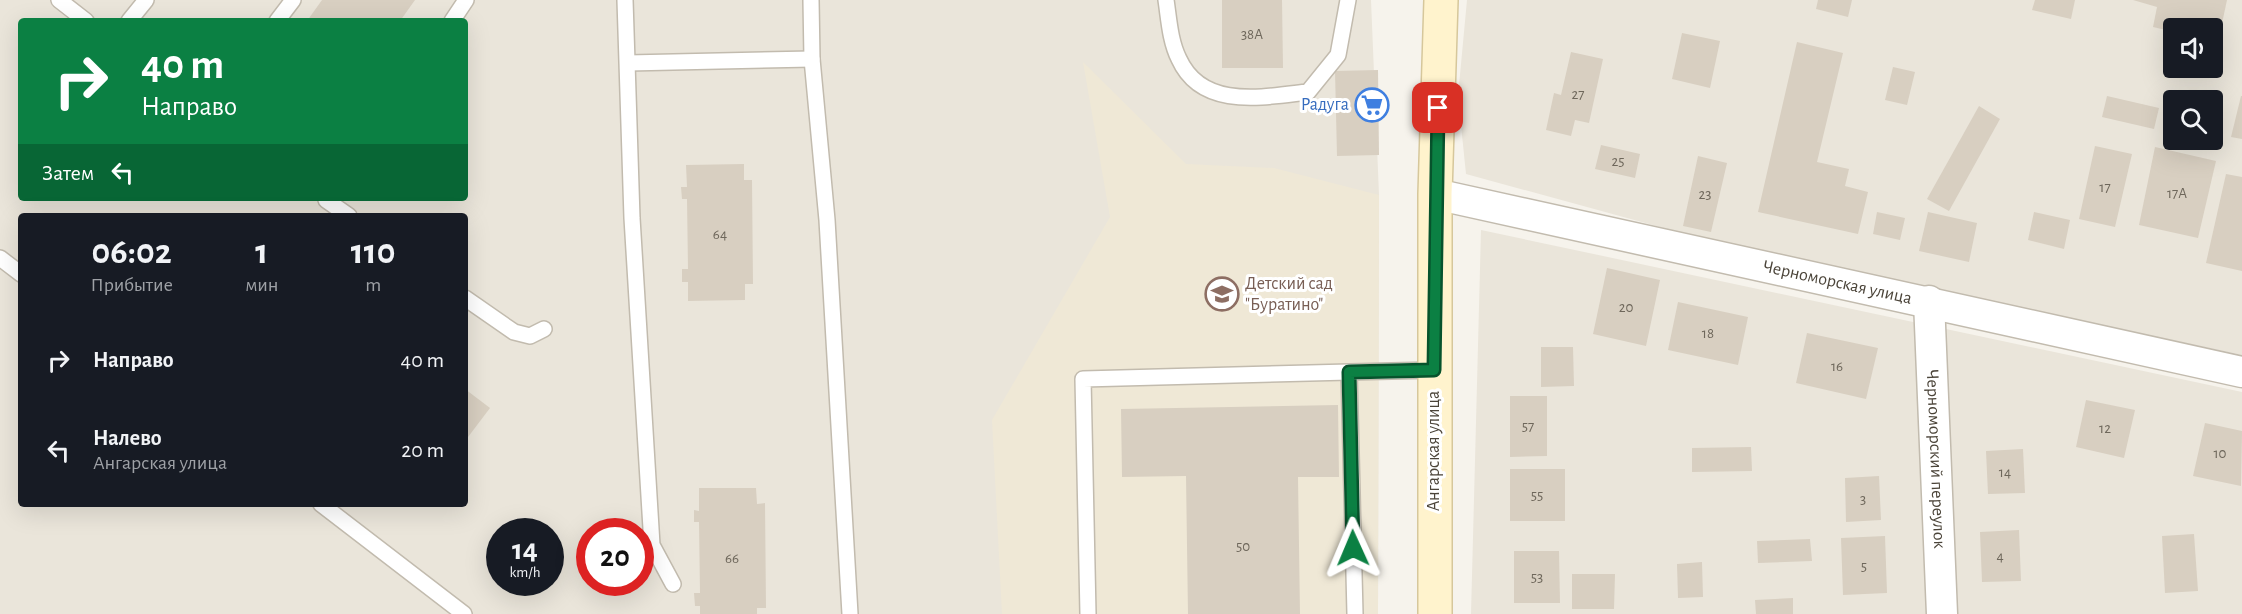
<!DOCTYPE html>
<html lang="ru">
<meta charset="utf-8">
<style>
:root{--surface:#171b24;--page:#242831;--text:#f1f3f6;--muted:#9ea1a6}
body{margin:0;font-family:"Alegreya Sans",sans-serif;background:var(--page);color:var(--text);height:100vh;display:flex;flex-direction:column;font-size:22px;white-space:nowrap}
*{box-sizing:border-box;margin:0}
p{font-size:20px;color:var(--muted)}
.icon{flex:none;width:33px;height:33px;fill:none;stroke:currentColor;stroke-width:2;stroke-linecap:round;stroke-linejoin:round}
.map{position:relative;flex:1;overflow:hidden}
.panel{position:absolute;left:18px;top:213px;width:450px;height:294px;display:flex;flex-direction:column;background:var(--surface);border-radius:6px;box-shadow:0 6px 24px #0002}
.panel>*{flex:none}
.hud{position:absolute;left:18px;top:18px;width:450px;height:183px;border-radius:6px;box-shadow:0 6px 24px #0002;background:#0b8043;color:#fff;overflow:hidden}
.buttons{position:absolute;left:2163px;top:18px;display:grid;gap:12px}
.buttons a{display:grid;place-items:center;width:60px;height:60px;border-radius:6px;background:var(--surface);box-shadow:0 6px 24px #0002;font-size:30px}
.speed{position:absolute;left:486px;top:518px;display:flex;gap:12px;font-size:30px;font-weight:700;text-align:center}
.speed>*{display:grid;place-content:center;width:78px;height:78px;border-radius:50%;background:var(--surface);box-shadow:0 6px 24px #0002;line-height:1}
.speed small{font-size:15px;font-weight:400}
.speed .limit{border:9px solid #d22;background:#fff;color:#111}
.pin{position:absolute;display:grid;place-items:center;width:51px;height:51px;color:#fff;margin:-26px;border-radius:12px;box-shadow:0 3px 9px #0006}
.me{position:absolute;width:66px;margin:-33px;rotate:359deg;stroke-linejoin:round;filter:drop-shadow(0 0 4px #0008)}
.turn{display:flex;align-items:center;gap:21px;height:126px;padding:0 24px;font-size:27px}
.turn .icon{width:78px;height:78px;stroke-width:2.5}
.turn b{display:block;font-size:42px;line-height:51px}
.then{display:flex;align-items:center;height:57px;padding:0 24px;background:#0003;gap:12px;font-size:22px}
.eta{display:flex;justify-content:space-evenly;align-items:center;height:102px;text-align:center}
.eta b{font-size:36px;font-weight:700;line-height:42px}
ul{padding:0;list-style:none}
li{display:flex;align-items:center;gap:18px;height:90px;padding:0 24px}
li div{flex:1}
li b{display:block;font-size:22px}
li em{font-style:normal}
.map>svg:first-child{display:block}
</style>
<div class="map">
<svg width="2242" height="614" viewBox="0 0 2242 614">
<rect width="100%" height="100%" fill="#f6f3ec"/>
<g fill="#eae5da" fill-rule="evenodd">
<path d="M 0,0 L 1371,0 L 1379,195 L 1378,614 L 0,614 ZM 21,21 L 465,21 L 465,198 L 21,198 ZM 21,216 L 465,216 L 465,504 L 21,504 ZM 500,531 L 550,531 L 550,582 L 500,582 ZM 590,531 L 640,531 L 640,582 L 590,582 Z"/>
<path d="M 1467,0 L 2242,0 L 2242,355 L 1722,244 L 1466,174 L 1458,96 ZM 2174,28 L 2212,28 L 2212,68 L 2174,68 ZM 2174,100 L 2212,100 L 2212,140 L 2174,140 Z"/>
<path d="M 1481,230 L 2242,392 L 2242,614 L 1471,614 Z"/>
</g>
<path fill="#efe8d6" d="M 1083,62 L 1186,164 L 1274,168 L 1379,195 L 1378,614 L 1002,614 L 992,420 L 1110,217 Z"/>
<g fill="#d8cfc1">
<path d="M 322,0 L 415,0 L 400,21 L 307,21 Z"/>
<path d="M 1222,0 L 1282,0 L 1283,68 L 1222,68 Z"/>
<path d="M 1818,0 L 1852,0 L 1848,17 L 1816,9 Z"/>
<path d="M 2035,0 L 2075,0 L 2071,19 L 2032,10 Z"/>
<path d="M 2133,0 L 2227,0 L 2218,42 L 2212,41 L 2212,28 L 2174,28 L 2174,55 L 2165,53 L 2170,31 L 2153,27 L 2157,7 Z"/>
<path d="M 1682,33 L 1720,41 L 1710,88 L 1672,79 Z"/>
<path d="M 1797,42 L 1843,53 L 1817,162 L 1849,169 L 1845,186 L 1868,192 L 1858,234 L 1758,212 Z"/>
<path d="M 1571,52 L 1603,59 L 1589,123 L 1575,120 L 1571,136 L 1546,130 L 1554,93 L 1561,95 Z"/>
<path d="M 1893,67 L 1915,72 L 1907,105 L 1885,100 Z"/>
<path d="M 1378,70 L 1379,155 L 1337,156 L 1335,71 Z"/>
<path d="M 2107,96 L 2159,108 L 2154,129 L 2102,117 Z"/>
<path d="M 2241,96 L 2242,96 L 2242,139 L 2231,137 Z"/>
<path d="M 1979,106 L 2000,119 L 1949,211 L 1927,199 Z"/>
<path d="M 1601,145 L 1640,154 L 1635,178 L 1595,169 Z"/>
<path d="M 2095,146 L 2132,154 L 2115,227 L 2079,219 Z"/>
<path d="M 2155,147 L 2216,161 L 2198,238 L 2139,225 Z"/>
<path d="M 1698,156 L 1727,163 L 1711,232 L 1683,226 Z"/>
<path d="M 744,164 L 744,180 L 752,180 L 753,284 L 745,284 L 745,300 L 688,301 L 688,282 L 682,282 L 682,269 L 688,269 L 687,199 L 682,199 L 681,187 L 687,187 L 686,165 Z"/>
<path d="M 2226,174 L 2242,177 L 2242,271 L 2206,263 Z"/>
<path d="M 1877,212 L 1905,218 L 1900,240 L 1873,234 Z"/>
<path d="M 1928,212 L 1977,223 L 1969,262 L 1919,251 Z"/>
<path d="M 2034,212 L 2070,220 L 2064,249 L 2028,240 Z"/>
<path d="M 1607,268 L 1660,280 L 1646,346 L 1593,334 Z"/>
<path d="M 1678,302 L 1748,317 L 1738,365 L 1668,350 Z"/>
<path d="M 1807,333 L 1878,348 L 1866,399 L 1796,383 Z"/>
<path d="M 1541,347 L 1573,347 L 1574,386 L 1541,387 Z"/>
<path d="M 465,389 L 490,408 L 465,441 Z"/>
<path d="M 1510,396 L 1547,396 L 1547,456 L 1510,457 Z"/>
<path d="M 2086,400 L 2135,410 L 2124,458 L 2076,447 Z"/>
<path d="M 1338,405 L 1339,477 L 1298,477 L 1300,614 L 1188,614 L 1186,476 L 1122,477 L 1121,409 Z"/>
<path d="M 2205,423 L 2242,431 L 2241,486 L 2193,476 Z"/>
<path d="M 1751,447 L 1752,471 L 1692,472 L 1692,448 Z"/>
<path d="M 2023,449 L 2025,493 L 1988,494 L 1986,451 Z"/>
<rect x="1510" y="469" width="55" height="52"/>
<path d="M 1879,476 L 1881,520 L 1846,522 L 1845,478 Z"/>
<path d="M 699,488 L 756,488 L 757,504 L 765,503 L 766,608 L 757,608 L 757,614 L 700,614 L 700,606 L 695,606 L 694,593 L 700,593 L 699,522 L 694,522 L 694,510 L 699,511 Z"/>
<path d="M 2019,530 L 2021,581 L 1982,582 L 1980,532 Z"/>
<path d="M 2194,534 L 2198,591 L 2165,593 L 2162,536 Z"/>
<path d="M 1885,536 L 1887,593 L 1843,595 L 1841,538 Z"/>
<path d="M 1810,539 L 1812,561 L 1758,563 L 1757,541 Z"/>
<path d="M 1514,551 L 1559,551 L 1560,603 L 1514,603 Z"/>
<path d="M 1702,562 L 1703,597 L 1678,598 L 1677,564 Z"/>
<path d="M 1572,574 L 1615,574 L 1614,609 L 1572,609 Z"/>
<path d="M 1793,598 L 1793,614 L 1756,614 L 1755,600 Z"/>
</g>
<g fill="none" stroke-linecap="round" stroke-linejoin="round">
<g stroke="#c2bbae" stroke-width="18">
<g id="service">
<path d="M 59,0 L 86,21"/>
<path d="M 625,0 L 632,218 L 652,545 L 673,584"/>
<path d="M 811,0 L 812,59 L 827,220 L 850,614"/>
<path d="M 1166,0 C 1169,20 1170,41 1179,59 C 1202,110 1263,97 1308,92 L 1338,55 L 1348,0"/>
<path d="M 129,21 L 146,0"/>
<path d="M 277,21 L 293,0"/>
<path d="M 452,21 L 466,0"/>
<path d="M 628,63 L 812,59"/>
<path d="M 326,200 L 349,216"/>
<path d="M 0,258 L 21,274"/>
<path d="M 465,298 L 514,332 L 530,336 L 544,329"/>
<path d="M 1349,372 L 1434,370"/>
<path d="M 321,504 L 464,614"/>
<path d="M 1088,614 L 1083,379 L 1349,372 L 1355,614"/>
</g>
</g>
<g stroke="#c2bbae" stroke-width="33">
<g id="minor">
<path id="s1" d="M 1435,194 L 2242,372"/>
<path id="s2" d="M 1929,301 L 1942,614"/>
</g>
</g>
<g stroke="#d6c79b" stroke-width="36">
<path id="secondary" d="M 1435,614 L 1435,194 L 1441,0"/>
</g>
<use href="#service" stroke="#fff" stroke-width="15"/>
<use href="#minor" stroke="#fff" stroke-width="30"/>
<use href="#secondary" stroke="#fff3cd" stroke-width="33"/>
</g>
<g fill="none" stroke-linecap="round" stroke-linejoin="round">
<g stroke="#07532c" stroke-width="15">
<path id="route" d="M 1353,548 L 1349,372 L 1434,370 L 1438,108"/>
</g>
<use href="#route" stroke="#0b8043" stroke-width="10"/>
</g>
<defs>
<g id="supermarket-ring" transform="scale(1.725)"><circle r="9.5" fill="#fff" stroke="#3f7fe0" stroke-width="1.5"/><path d="M-6-5.5h2.5l.6 2H6L4.5 2H-2.5L-4.4-4H-6ZM-1.5 3.2a1.3 1.3 0 1 0 .1 0ZM3 3.2a1.3 1.3 0 1 0 .1 0Z" fill="#3f7fe0"/></g>
<g id="school-ring" transform="scale(1.725)"><circle r="9.5" fill="#fff" stroke="#8d6e63" stroke-width="1.5"/><path d="M0-5L7-2L0 1L-7-2ZM-4 1L0 2.5L4 1V4Q0 6-4 4Z" fill="#8d6e63"/></g>
</defs>
<g fill-rule="evenodd">
<use href="#supermarket-ring" x="1372" y="105"/>
<use href="#school-ring" x="1222" y="294"/>
</g>
<g text-anchor="middle" dominant-baseline="central" stroke-width="6" stroke-linejoin="round" paint-order="stroke">
<g font-size="15" fill="#6e675b">
<text x="1252" y="34">38А</text>
<text x="1578" y="94">27</text>
<text x="1618" y="161">25</text>
<text x="2105" y="187">17</text>
<text x="2177" y="193">17А</text>
<text x="1705" y="194">23</text>
<text x="720" y="234">64</text>
<text x="1626" y="307">20</text>
<text x="1708" y="333">18</text>
<text x="1837" y="366">16</text>
<text x="1528" y="426">57</text>
<text x="2105" y="428">12</text>
<text x="2220" y="453">10</text>
<text x="2005" y="472">14</text>
<text x="1537" y="495">55</text>
<text x="1863" y="499">3</text>
<text x="1243" y="546">50</text>
<text x="2000" y="556">4</text>
<text x="732" y="558">66</text>
<text x="1864" y="566">5</text>
<text x="1537" y="577">53</text>
</g>
<g font-size="18" fill="#366cbe" stroke="#fff" text-anchor="end">
<text x="1349" y="105">Радуга</text>
</g>
<g font-size="18" fill="#4b4439" stroke="#fff">
<text stroke="none"><textPath href="#s1" startOffset="412">Черноморская улица</textPath></text>
<text transform="translate(1434 451) rotate(-90)">Ангарская улица</text>
<text stroke="none"><textPath href="#s2" startOffset="158">Черноморский переулок</textPath></text>
</g>
<g font-size="18" fill="#785e54" stroke="#fff" text-anchor="start">
<text x="1245" y="284">Детский сад<tspan x="1245" dy="21">"Буратино"</tspan></text>
</g>
</g>
</svg>
<div class="buttons">
<a><svg class="icon" aria-label="sound" viewBox="0 0 24 24"><path d="M4 9h4l5-4v14l-5-4H4zM17 9q2 3 0 6"/></svg></a>
<a><svg class="icon" aria-label="search" viewBox="0 0 24 24"><circle cx="10" cy="10" r="6"/><path d="M15 15l6 6"/></svg></a>
</div>
<div class="speed"><div>14<small>km/h</small></div><div class="limit">20</div></div>
<div class="pin" style="left:1438px;top:108px;background:#d93025"><svg class="icon" aria-label="arrive" viewBox="0 0 24 24"><path d="M6 21V4h12l-3 4 3 4H6"/></svg></div>
<svg class="me" style="left:1353px;top:548px" viewBox="-20 -20 40 40"><path d="M0-17L14 15 0 8-14 15z" fill="#0b8043" stroke="#fff" stroke-width="4"/></svg>
<div class="hud">
<div class="turn"><svg class="icon" aria-label="right" viewBox="0 0 24 24"><path d="M7 20v-9h11M14 6l5 5-5 5"/></svg><div><b>40 m</b>Направо</div></div>
<div class="then">Затем<svg class="icon" aria-label="left" viewBox="0 0 24 24"><path d="M17 20v-9H6M10 6l-5 5 5 5"/></svg></div>
</div>
<section class="panel">
<div class="eta">
<div><b>06:02</b><p>Прибытие</p></div>
<div><b>1</b><p>мин</p></div>
<div><b>110</b><p>m</p></div>
</div>
<ul>
<li><svg class="icon" aria-label="right" viewBox="0 0 24 24"><path d="M7 20v-9h11M14 6l5 5-5 5"/></svg><div><b>Направо</b></div><em>40 m</em></li>
<li><svg class="icon" aria-label="left" viewBox="0 0 24 24"><path d="M17 20v-9H6M10 6l-5 5 5 5"/></svg><div><b>Налево</b><p>Ангарская улица</p></div><em>20 m</em></li>
</ul>
</section>
</div>
